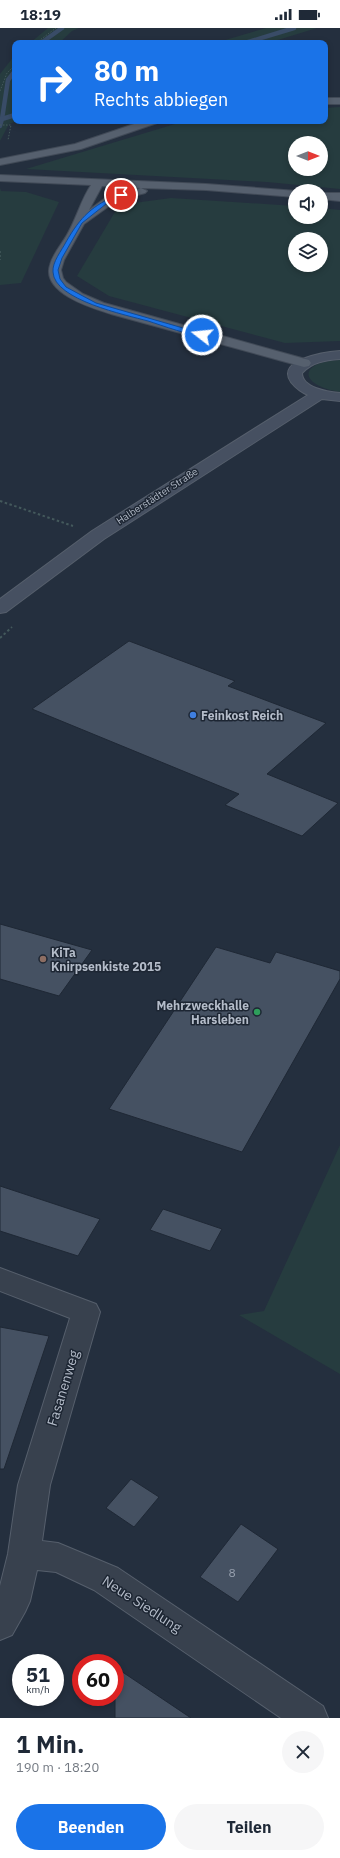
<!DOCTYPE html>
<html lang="de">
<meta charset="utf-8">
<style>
:root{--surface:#fff;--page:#f6f6f7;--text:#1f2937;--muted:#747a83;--accent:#1a73e8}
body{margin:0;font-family:"IBM Plex Sans",sans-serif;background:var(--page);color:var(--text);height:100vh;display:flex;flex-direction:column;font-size:15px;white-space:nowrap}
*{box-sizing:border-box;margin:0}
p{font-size:13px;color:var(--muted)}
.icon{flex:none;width:22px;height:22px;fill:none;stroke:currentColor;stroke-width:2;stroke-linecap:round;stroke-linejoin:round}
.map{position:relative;height:1690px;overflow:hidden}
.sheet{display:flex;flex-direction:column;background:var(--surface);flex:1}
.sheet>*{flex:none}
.top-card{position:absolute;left:12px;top:12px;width:316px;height:84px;border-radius:8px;box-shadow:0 2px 6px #0003;background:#1a73e8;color:#fff;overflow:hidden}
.needle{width:26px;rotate:90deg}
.buttons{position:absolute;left:288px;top:108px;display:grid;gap:8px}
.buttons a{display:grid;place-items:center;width:40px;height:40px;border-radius:50%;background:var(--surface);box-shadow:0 2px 6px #0003;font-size:20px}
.speed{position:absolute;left:12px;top:1626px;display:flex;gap:8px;font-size:20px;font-weight:700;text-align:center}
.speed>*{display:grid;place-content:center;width:52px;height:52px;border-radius:50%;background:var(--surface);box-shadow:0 2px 6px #0003;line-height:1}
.speed small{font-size:10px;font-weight:400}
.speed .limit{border:6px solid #d22;background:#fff;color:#111}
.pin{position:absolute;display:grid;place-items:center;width:34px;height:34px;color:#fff;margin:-17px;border:2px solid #fff;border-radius:50%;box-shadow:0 1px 4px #0007}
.me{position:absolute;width:44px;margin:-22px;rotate:286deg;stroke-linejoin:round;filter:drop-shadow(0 0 3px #0008)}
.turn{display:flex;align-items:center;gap:14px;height:84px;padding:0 16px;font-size:18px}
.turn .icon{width:52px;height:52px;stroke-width:2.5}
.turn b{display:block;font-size:28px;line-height:34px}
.round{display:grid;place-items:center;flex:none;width:42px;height:42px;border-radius:21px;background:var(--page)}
.headline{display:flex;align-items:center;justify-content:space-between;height:68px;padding:0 16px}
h1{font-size:24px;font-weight:700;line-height:30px}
.cta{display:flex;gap:8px;margin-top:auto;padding:8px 16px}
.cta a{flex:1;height:46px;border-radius:24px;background:var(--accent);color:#fff;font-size:16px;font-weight:700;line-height:46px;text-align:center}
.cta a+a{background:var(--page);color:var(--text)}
.status{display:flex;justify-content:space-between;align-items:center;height:28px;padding:0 20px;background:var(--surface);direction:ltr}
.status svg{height:11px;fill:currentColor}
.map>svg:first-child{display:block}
</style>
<div class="status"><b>18:19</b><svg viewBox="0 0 49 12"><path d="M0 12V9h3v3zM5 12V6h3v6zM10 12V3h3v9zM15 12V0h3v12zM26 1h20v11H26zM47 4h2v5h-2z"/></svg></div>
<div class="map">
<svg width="340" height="1690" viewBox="0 0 340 1690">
<rect width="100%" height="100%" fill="#242f3e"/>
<g fill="#263c3f" fill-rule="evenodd">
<path d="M 48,0 L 160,0 L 79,0 L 72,3 L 59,15 L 30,15 Z"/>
<path d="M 266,0 L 317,0 L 268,15 L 215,15 Z"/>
<path d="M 15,27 L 15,93 L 17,93 L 9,96 L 0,113 L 0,46 Z"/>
<path d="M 340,79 L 340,161 L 267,154 L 26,141 L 185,93 L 325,93 L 325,80 ZM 295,115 L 321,115 L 321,141 L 295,141 Z"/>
<path d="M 0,160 L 1,163 L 26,164 L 59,174 L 21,255 L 0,257 Z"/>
<path d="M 171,170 L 295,178 L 295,189 L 321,189 L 321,180 L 340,182 L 340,313 L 285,315 L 109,268 L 77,248 L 119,177 ZM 295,211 L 321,211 L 321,237 L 295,237 Z"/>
<path d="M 340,332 L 340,364 C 298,357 298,334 340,332 Z"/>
<path d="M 340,1117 L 340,1346 L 239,1287 L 264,1283 Z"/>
</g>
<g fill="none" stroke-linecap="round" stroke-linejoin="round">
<g stroke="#394c67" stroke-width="4.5">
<path d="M 41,15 L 62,0"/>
<path d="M 245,15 L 294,0"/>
<path d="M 2,91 L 8,52 L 15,43"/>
<path d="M 0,98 L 2,91 L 15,87"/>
</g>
</g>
<g fill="#455162" stroke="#1f2835">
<path d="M 129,613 L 235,653 L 228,658 L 326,695 L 267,746 L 338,775 L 302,808 L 225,777 L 239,766 L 32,681 Z"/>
<path d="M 0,896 L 92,922 L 59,968 L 0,951 Z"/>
<path d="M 216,919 L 270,935 L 276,924 L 340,943 L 340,951 L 242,1124 L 109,1081 Z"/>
<path d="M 0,1158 L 100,1191 L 78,1228 L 0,1203 Z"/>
<path d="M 163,1181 L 222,1201 L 210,1223 L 150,1202 Z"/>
<path d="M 0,1299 L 49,1308 L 4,1441 L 0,1441 Z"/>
<path d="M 131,1451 L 159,1469 L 134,1499 L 106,1480 Z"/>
<path d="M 241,1496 L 278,1521 L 238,1574 L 200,1549 Z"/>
<path d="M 115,1639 L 191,1690 L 115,1690 Z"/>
</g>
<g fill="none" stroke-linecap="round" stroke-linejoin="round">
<g stroke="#565f6c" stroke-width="2">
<path id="minor" d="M 0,1240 L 96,1276 L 100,1284 L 50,1457 L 42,1513 L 58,1515 L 118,1540 L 323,1678 L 328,1690 L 281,1690 L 94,1562 L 56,1544 L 37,1542 L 30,1573 L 25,1584 L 12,1607 L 0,1612 L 0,1558 L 8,1526 L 18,1457 L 70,1290 L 0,1263 Z"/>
</g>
<g stroke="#565f6c" stroke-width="2">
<path id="secondary" d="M 340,323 L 340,331 C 326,332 312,334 302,345 C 302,360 328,364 340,365 L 340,373 L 322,371 L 104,511 L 6,584 L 0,585 L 0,571 L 92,503 L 308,367 C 301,364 296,360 291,354 C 275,331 327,324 340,323 Z"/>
</g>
<g stroke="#414a57" stroke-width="2">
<g id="primary">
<rect x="325" y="70" width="15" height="6"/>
<path d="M 143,93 L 158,93 L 157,95 L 81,121 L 0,137 L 0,131 L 75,116 Z"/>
<path d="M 0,147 L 206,156 L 297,163 L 295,163 L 295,169 L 206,162 L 141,160 L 147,163 L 145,165 L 116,173 L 84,196 L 64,232 L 61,242 L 63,250 L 66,254 L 83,266 L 104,275 L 309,332 L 311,335 L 309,338 L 304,339 L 111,286 C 92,280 41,265 50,237 C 53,225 63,215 68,205 C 77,189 81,172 91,157 L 0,153 ZM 102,158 L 141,160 L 108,168 L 89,182 Z"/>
<path d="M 321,165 L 340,165 L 340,173 L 321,171 Z"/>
</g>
</g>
<g stroke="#44595c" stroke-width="1" stroke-dasharray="1.5 1.5" stroke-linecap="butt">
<path d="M 36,15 L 56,0"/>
<path d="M 0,63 L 7,45 L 15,37"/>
<path d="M 0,97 L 11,97 L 8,112"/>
</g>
<path stroke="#44595c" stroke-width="1.5" stroke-dasharray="2 2" stroke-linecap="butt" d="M 0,223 L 0,232"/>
<g stroke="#44595c" stroke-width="2" stroke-dasharray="2.5 2.5" stroke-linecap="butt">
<path d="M 0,473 L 73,498"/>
<path d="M 0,610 L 12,599"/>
</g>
<use href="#minor" fill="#38414e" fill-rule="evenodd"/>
<use href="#secondary" fill="#465061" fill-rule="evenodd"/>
<use href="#primary" fill="#56606e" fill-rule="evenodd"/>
</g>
<path fill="#1a73e8" stroke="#114b97" d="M 119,166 L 123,167 L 106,176 L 82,195 L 62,230 L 58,242 L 60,251 L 66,259 L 96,275 L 204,306 L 204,308 C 193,309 161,297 148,293 C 126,287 54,272 53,244 C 52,234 62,222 66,214 C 81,188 92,178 119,166 Z"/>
<circle fill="#3f7fe0" stroke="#1d2633" stroke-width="1.5" cx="193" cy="687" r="4"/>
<circle fill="#8d6e63" stroke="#1d2633" stroke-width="1.5" cx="43" cy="931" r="4"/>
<circle fill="#2e9e5b" stroke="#1d2633" stroke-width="1.5" cx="257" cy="984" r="4"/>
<g text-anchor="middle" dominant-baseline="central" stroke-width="3" stroke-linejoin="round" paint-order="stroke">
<g font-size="10" fill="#b4bcc9" stroke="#1d2633">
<text transform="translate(157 468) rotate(-33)">Halberstädter Straße</text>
</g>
<g font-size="12" font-weight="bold" fill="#b4bcc9" stroke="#1d2633" text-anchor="start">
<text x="201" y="687">Feinkost Reich</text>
<text x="51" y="924">KiTa<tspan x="51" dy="14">Knirpsenkiste 2015</tspan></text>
<text x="249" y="977" text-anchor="end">Mehrzweckhalle<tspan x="249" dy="14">Harsleben</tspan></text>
</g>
<g font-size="12" fill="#98a1af">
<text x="232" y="1544">8</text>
</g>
<g font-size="14" fill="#b4bcc9" stroke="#1d2633">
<text transform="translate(63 1360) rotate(-73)">Fasanenweg</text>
<text transform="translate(142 1576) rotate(33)">Neue Siedlung</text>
</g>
</g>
</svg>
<div class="buttons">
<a><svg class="needle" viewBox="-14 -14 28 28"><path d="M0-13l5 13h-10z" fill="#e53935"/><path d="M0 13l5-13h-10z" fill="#747a83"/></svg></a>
<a><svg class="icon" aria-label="sound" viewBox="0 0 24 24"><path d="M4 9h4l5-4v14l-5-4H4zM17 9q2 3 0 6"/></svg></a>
<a><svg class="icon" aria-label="layers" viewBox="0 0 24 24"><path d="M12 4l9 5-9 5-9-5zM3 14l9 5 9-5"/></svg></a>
</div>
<div class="speed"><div>51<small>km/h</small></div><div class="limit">60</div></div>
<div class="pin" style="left:121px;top:167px;background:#d93025"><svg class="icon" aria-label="arrive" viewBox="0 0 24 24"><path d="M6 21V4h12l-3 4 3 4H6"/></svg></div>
<svg class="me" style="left:202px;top:307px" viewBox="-20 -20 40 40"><circle r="17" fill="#1a73e8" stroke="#fff" stroke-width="3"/><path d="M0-11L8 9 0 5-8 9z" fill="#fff"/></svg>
<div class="top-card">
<div class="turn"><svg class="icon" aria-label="right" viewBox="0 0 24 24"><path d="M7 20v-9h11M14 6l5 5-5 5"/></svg><div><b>80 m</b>Rechts abbiegen</div></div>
</div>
</div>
<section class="sheet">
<div class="headline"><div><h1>1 Min.</h1><p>190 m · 18:20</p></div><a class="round"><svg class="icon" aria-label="close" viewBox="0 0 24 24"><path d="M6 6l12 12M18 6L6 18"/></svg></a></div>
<div class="cta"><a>Beenden</a><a>Teilen</a></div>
</section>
